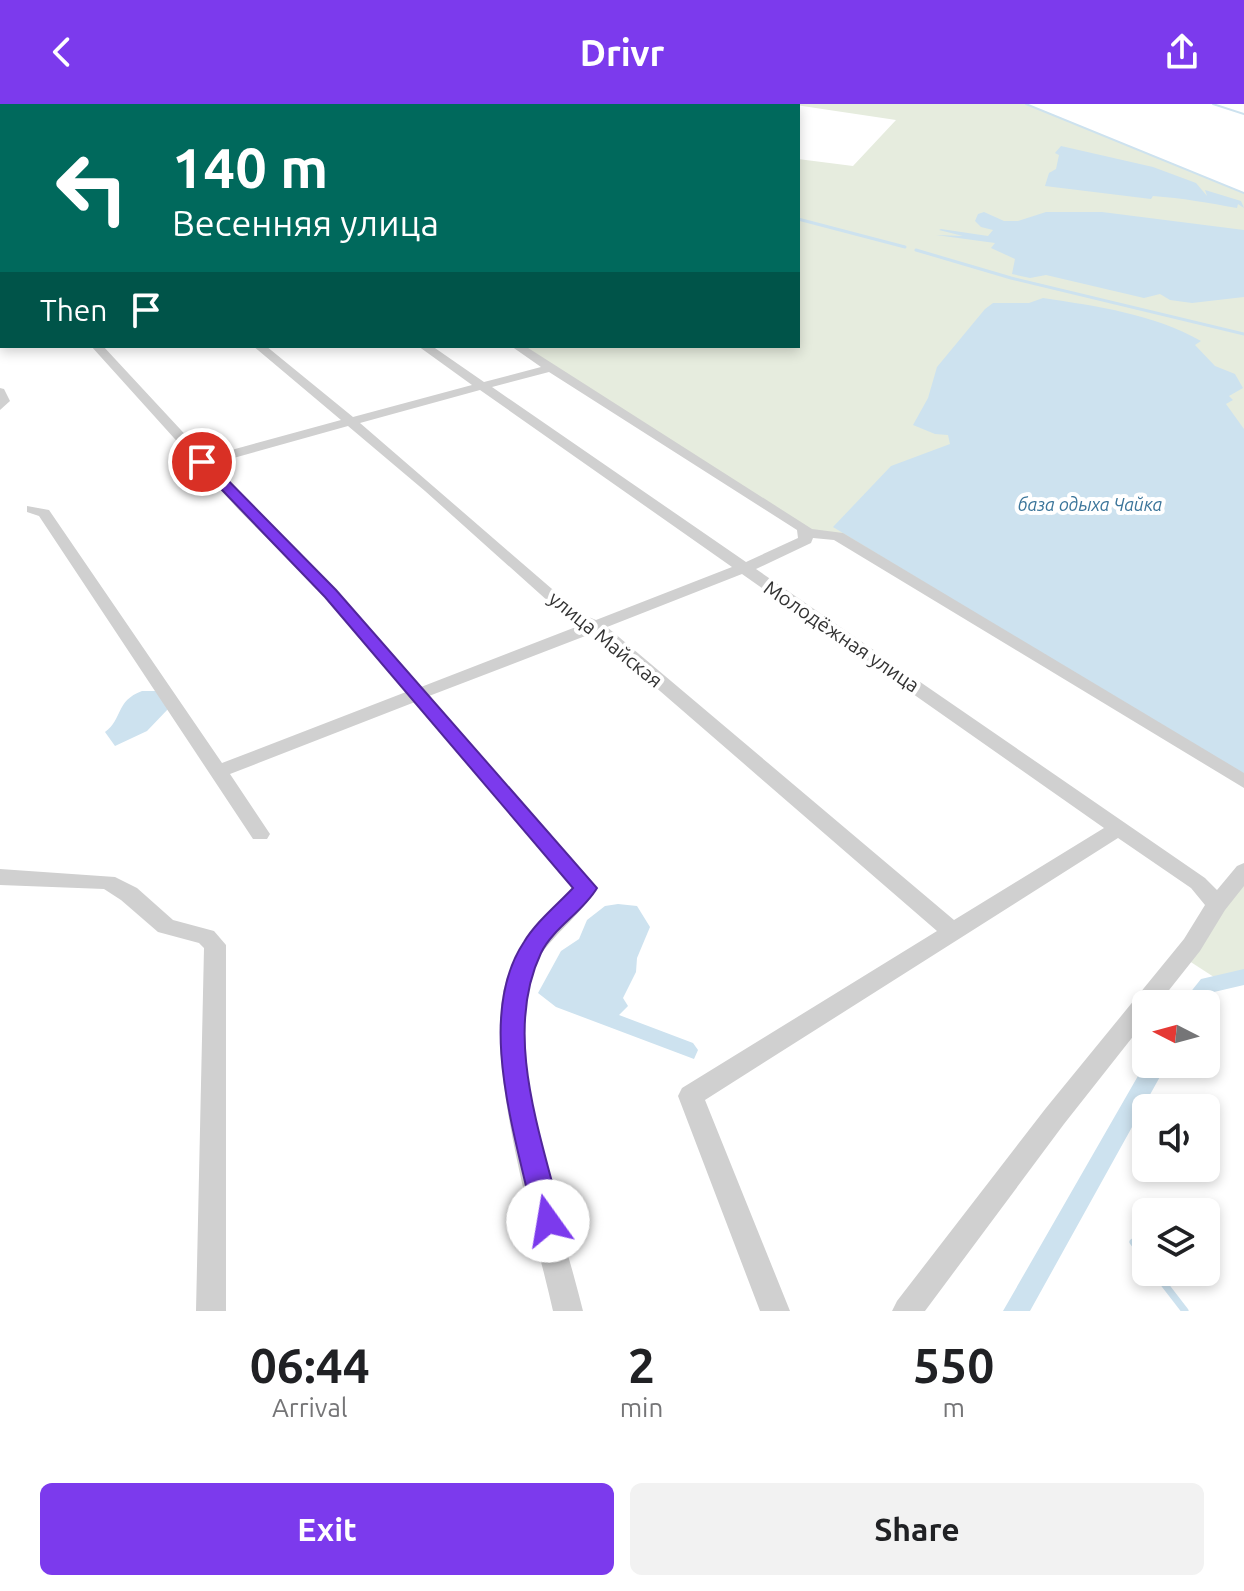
<!DOCTYPE html>
<meta charset="utf-8">
<style>
:root{--surface:#fff;--page:#f2f2f2;--text:#202124;--muted:#757577;--accent:#7c3aed}
body{margin:0;font-family:Ubuntu,sans-serif;background:var(--page);color:var(--text);height:100vh;display:flex;flex-direction:column;font-size:30px;white-space:nowrap}
*{box-sizing:border-box;margin:0}
p{font-size:26px;color:var(--muted)}
.icon{flex:none;width:44px;height:44px;fill:none;stroke:currentColor;stroke-width:2;stroke-linecap:round;stroke-linejoin:round}
.map{position:relative;height:1207px;overflow:hidden}
.sheet{display:flex;flex-direction:column;background:var(--surface);flex:1}
.sheet>*{flex:none}
.top-card{position:absolute;left:0px;top:0px;width:800px;height:244px;box-shadow:0 4px 12px #0003;background:#00695c;color:#fff;overflow:hidden}
.needle{width:52px;rotate:276deg}
.fabs{position:absolute;left:1132px;top:886px;display:grid;gap:16px}
.fabs a{display:grid;place-items:center;width:88px;height:88px;border-radius:12px;background:var(--surface);box-shadow:0 4px 12px #0003;font-size:40px}
.pin{position:absolute;display:grid;place-items:center;width:68px;height:68px;color:#fff;margin:-34px;border:4px solid #fff;border-radius:50%;box-shadow:0 2px 8px #0007}
.me{position:absolute;width:88px;margin:-44px;rotate:347deg;stroke-linejoin:round;filter:drop-shadow(0 0 6px #0008)}
.turn{display:flex;align-items:center;gap:28px;height:168px;padding:0 40px;font-size:36px}
.turn .icon{width:104px;height:104px;stroke-width:2.5}
.turn b{display:block;font-size:56px;line-height:68px}
.then{display:flex;align-items:center;height:76px;padding:0 40px;background:#0003;gap:16px;font-size:30px}
.eta{display:flex;justify-content:space-evenly;align-items:center;height:136px;text-align:center}
.eta b{font-size:48px;font-weight:700;line-height:56px}
.primary-button{display:flex;gap:16px;margin-top:auto;padding:16px 40px}
.primary-button a{flex:1;height:92px;border-radius:12px;background:var(--accent);color:#fff;font-size:32px;font-weight:700;line-height:92px;text-align:center}
.primary-button a+a{background:var(--page);color:var(--text)}
header{display:flex;justify-content:space-between;align-items:center;height:104px;padding:0 40px;background:var(--accent);color:#fff;font-size:36px;font-weight:700}
.map>svg:first-child{display:block}
</style>
<header><svg class="icon" aria-label="back" viewBox="0 0 24 24"><path d="M15 5l-7 7 7 7"/></svg>Drivr<svg class="icon" aria-label="share" viewBox="0 0 24 24"><path d="M12 15V3M7 8l5-5 5 5M5 13v7h14v-7"/></svg></header>
<div class="map">
<svg width="1244" height="1207" viewBox="0 0 1244 1207">
<rect width="100%" height="100%" fill="#fff"/>
<g fill="#e6ecde">
<path d="M 789,0 L 1026,0 L 1244,89 L 1244,678 L 838,432 L 807,429 L 519,242 L 798,242 L 798,55 L 853,62 L 896,16 Z"/>
<path d="M 1244,767 L 1244,873 L 1220,877 L 1180,851 Z"/>
</g>
<g fill="#cde2ef">
<path d="M 1061,42 L 1153,63 L 1196,79 L 1207,92 L 1205,86 L 1241,97 L 1244,104 L 1238,100 L 1237,104 C 1209,99 1182,94 1153,92 L 1151,95 L 1045,82 L 1049,69 L 1056,65 L 1059,51 L 1055,49 Z"/>
<path d="M 984,108 L 1004,117 L 1018,117 L 1046,108 L 1102,108 L 1244,126 L 1244,193 L 1192,199 L 1170,196 L 1160,190 L 1144,194 L 1046,171 L 1030,174 L 1012,170 L 1015,155 L 991,144 L 995,139 L 936,131 L 963,132 L 939,126 L 941,125 L 988,132 L 993,126 L 981,123 L 975,117 L 978,110 Z"/>
<path d="M 1043,194 C 1096,202 1154,210 1201,237 L 1195,241 L 1215,262 L 1235,270 L 1243,284 L 1229,292 L 1233,296 L 1226,300 L 1244,325 L 1244,672 L 833,423 L 891,362 L 950,340 L 948,331 L 935,330 L 913,321 L 928,294 L 937,263 L 985,205 L 993,199 L 1029,199 Z"/>
<path d="M 142,587 L 165,587 L 169,604 L 147,627 L 115,642 L 105,628 C 123,615 115,597 142,587 Z"/>
<path d="M 618,800 L 637,802 L 650,823 L 637,854 L 636,868 L 623,894 L 628,902 L 619,911 L 693,939 L 698,946 L 694,955 L 556,903 L 538,889 L 561,847 L 579,835 L 587,816 L 605,802 Z"/>
</g>
<g fill="none" stroke-linecap="round" stroke-linejoin="round">
<g stroke="#cde2ef" stroke-width="2">
<path d="M 1026,0 L 1244,89"/>
<path d="M 1213,0 L 1244,10"/>
<path d="M 319,2 L 323,0"/>
</g>
<g stroke="#cde2ef" stroke-width="3">
<path d="M 798,115 L 905,143"/>
<path d="M 916,146 L 1011,174 L 1244,230"/>
</g>
<g stroke="#cde2ef" stroke-width="7">
<path d="M 1133,1138 L 1146,1156"/>
<path d="M 1155,1168 L 1185,1207"/>
</g>
<g fill="#cde2ef" fill-rule="evenodd">
<path d="M 1244,865 L 1244,881 L 1214,888 L 1204,900 L 1181,900 L 1201,875 Z"/>
<path d="M 1146,958 L 1146,960 L 1167,960 L 1030,1207 L 1003,1207 Z"/>
</g>
<g fill="#d0d0d0" fill-rule="evenodd">
<rect x="0" y="30" width="2" height="4"/>
<rect x="0" y="88" width="2" height="6"/>
<rect x="0" y="116" width="2" height="6"/>
<path d="M 0,236 L 2,242 L 5,242 L 0,243 Z"/>
<path d="M 91,242 L 103,242 L 206,353 L 341,316 L 253,242 L 266,242 L 353,313 L 472,281 L 418,242 L 432,242 L 484,278 L 541,263 L 511,242 L 525,242 L 812,425 L 843,429 L 1244,669 L 1244,684 L 834,436 L 813,434 L 811,439 L 756,465 L 1205,774 L 1217,786 L 1237,762 L 1244,759 L 1244,782 L 1225,806 L 1200,847 L 1158,900 L 1146,900 L 1146,916 L 1064,1020 L 925,1207 L 892,1207 L 897,1197 L 1046,1004 L 1184,835 L 1205,801 L 1191,784 L 1118,734 L 705,996 L 790,1207 L 760,1207 L 678,992 L 682,984 L 937,827 L 593,529 L 429,592 L 597,784 C 578,817 539,838 528,877 C 507,955 563,1126 583,1207 L 553,1207 C 535,1126 482,953 506,877 C 517,840 548,811 574,784 L 415,598 L 230,670 L 270,730 L 267,735 L 253,735 L 39,412 L 27,408 L 27,402 L 49,406 L 222,659 L 406,588 L 325,493 L 238,405 ZM 549,268 L 797,426 L 798,434 L 746,458 L 492,283 ZM 480,286 L 732,463 L 596,516 L 581,510 L 360,319 ZM 348,322 L 425,387 L 569,516 L 581,521 L 421,583 L 337,487 L 212,360 ZM 742,470 L 1104,724 L 954,816 L 607,523 Z"/>
<path d="M 0,284 L 4,285 L 10,297 L 0,306 Z"/>
<path d="M 0,765 L 115,773 L 137,784 L 173,816 L 214,827 L 226,841 L 226,1207 L 196,1207 L 204,844 L 199,839 L 158,828 L 121,796 L 104,785 L 0,781 Z"/>
</g>
</g>
<path fill="#7c3aed" stroke="#51269a" stroke-width="2" d="M 198,355 L 207,355 L 336,486 L 597,784 C 583,808 553,824 541,849 C 502,931 542,1033 562,1117 L 558,1126 L 548,1130 L 538,1126 L 534,1117 C 517,1035 474,913 524,838 C 536,818 557,801 573,784 L 325,493 L 198,361 Z"/>
<g text-anchor="middle" dominant-baseline="central" stroke-width="8" stroke-linejoin="round" paint-order="stroke">
<g font-size="18" font-style="italic" fill="#3b759a" stroke="#fff">
<text x="1090" y="400">база одыха Чайка</text>
</g>
<g font-size="20" fill="#333" stroke="#fff">
<text transform="translate(842 532) rotate(34)">Молодёжная улица</text>
<text transform="translate(606 535) rotate(39)">улица Майская</text>
</g>
</g>
</svg>
<div class="fabs">
<a><svg class="needle" viewBox="-14 -14 28 28"><path d="M0-13l5 13h-10z" fill="#e53935"/><path d="M0 13l5-13h-10z" fill="#757577"/></svg></a>
<a><svg class="icon" aria-label="sound" viewBox="0 0 24 24"><path d="M4 9h4l5-4v14l-5-4H4zM17 9q2 3 0 6"/></svg></a>
<a><svg class="icon" aria-label="layers" viewBox="0 0 24 24"><path d="M12 4l9 5-9 5-9-5zM3 14l9 5 9-5"/></svg></a>
</div>
<div class="pin" style="left:202px;top:358px;background:#d93025"><svg class="icon" aria-label="arrive" viewBox="0 0 24 24"><path d="M6 21V4h12l-3 4 3 4H6"/></svg></div>
<svg class="me" style="left:548px;top:1117px" viewBox="-20 -20 40 40"><circle r="19" fill="#fff"/><path d="M0-13L10 11 0 6-10 11z" fill="#7c3aed"/></svg>
<div class="top-card">
<div class="turn"><svg class="icon" aria-label="left" viewBox="0 0 24 24"><path d="M17 20v-9H6M10 6l-5 5 5 5"/></svg><div><b>140 m</b>Весенняя улица</div></div>
<div class="then">Then<svg class="icon" aria-label="arrive" viewBox="0 0 24 24"><path d="M6 21V4h12l-3 4 3 4H6"/></svg></div>
</div>
</div>
<section class="sheet">
<div class="eta">
<div><b>06:44</b><p>Arrival</p></div>
<div><b>2</b><p>min</p></div>
<div><b>550</b><p>m</p></div>
</div>
<div class="primary-button"><a>Exit</a><a>Share</a></div>
</section>
